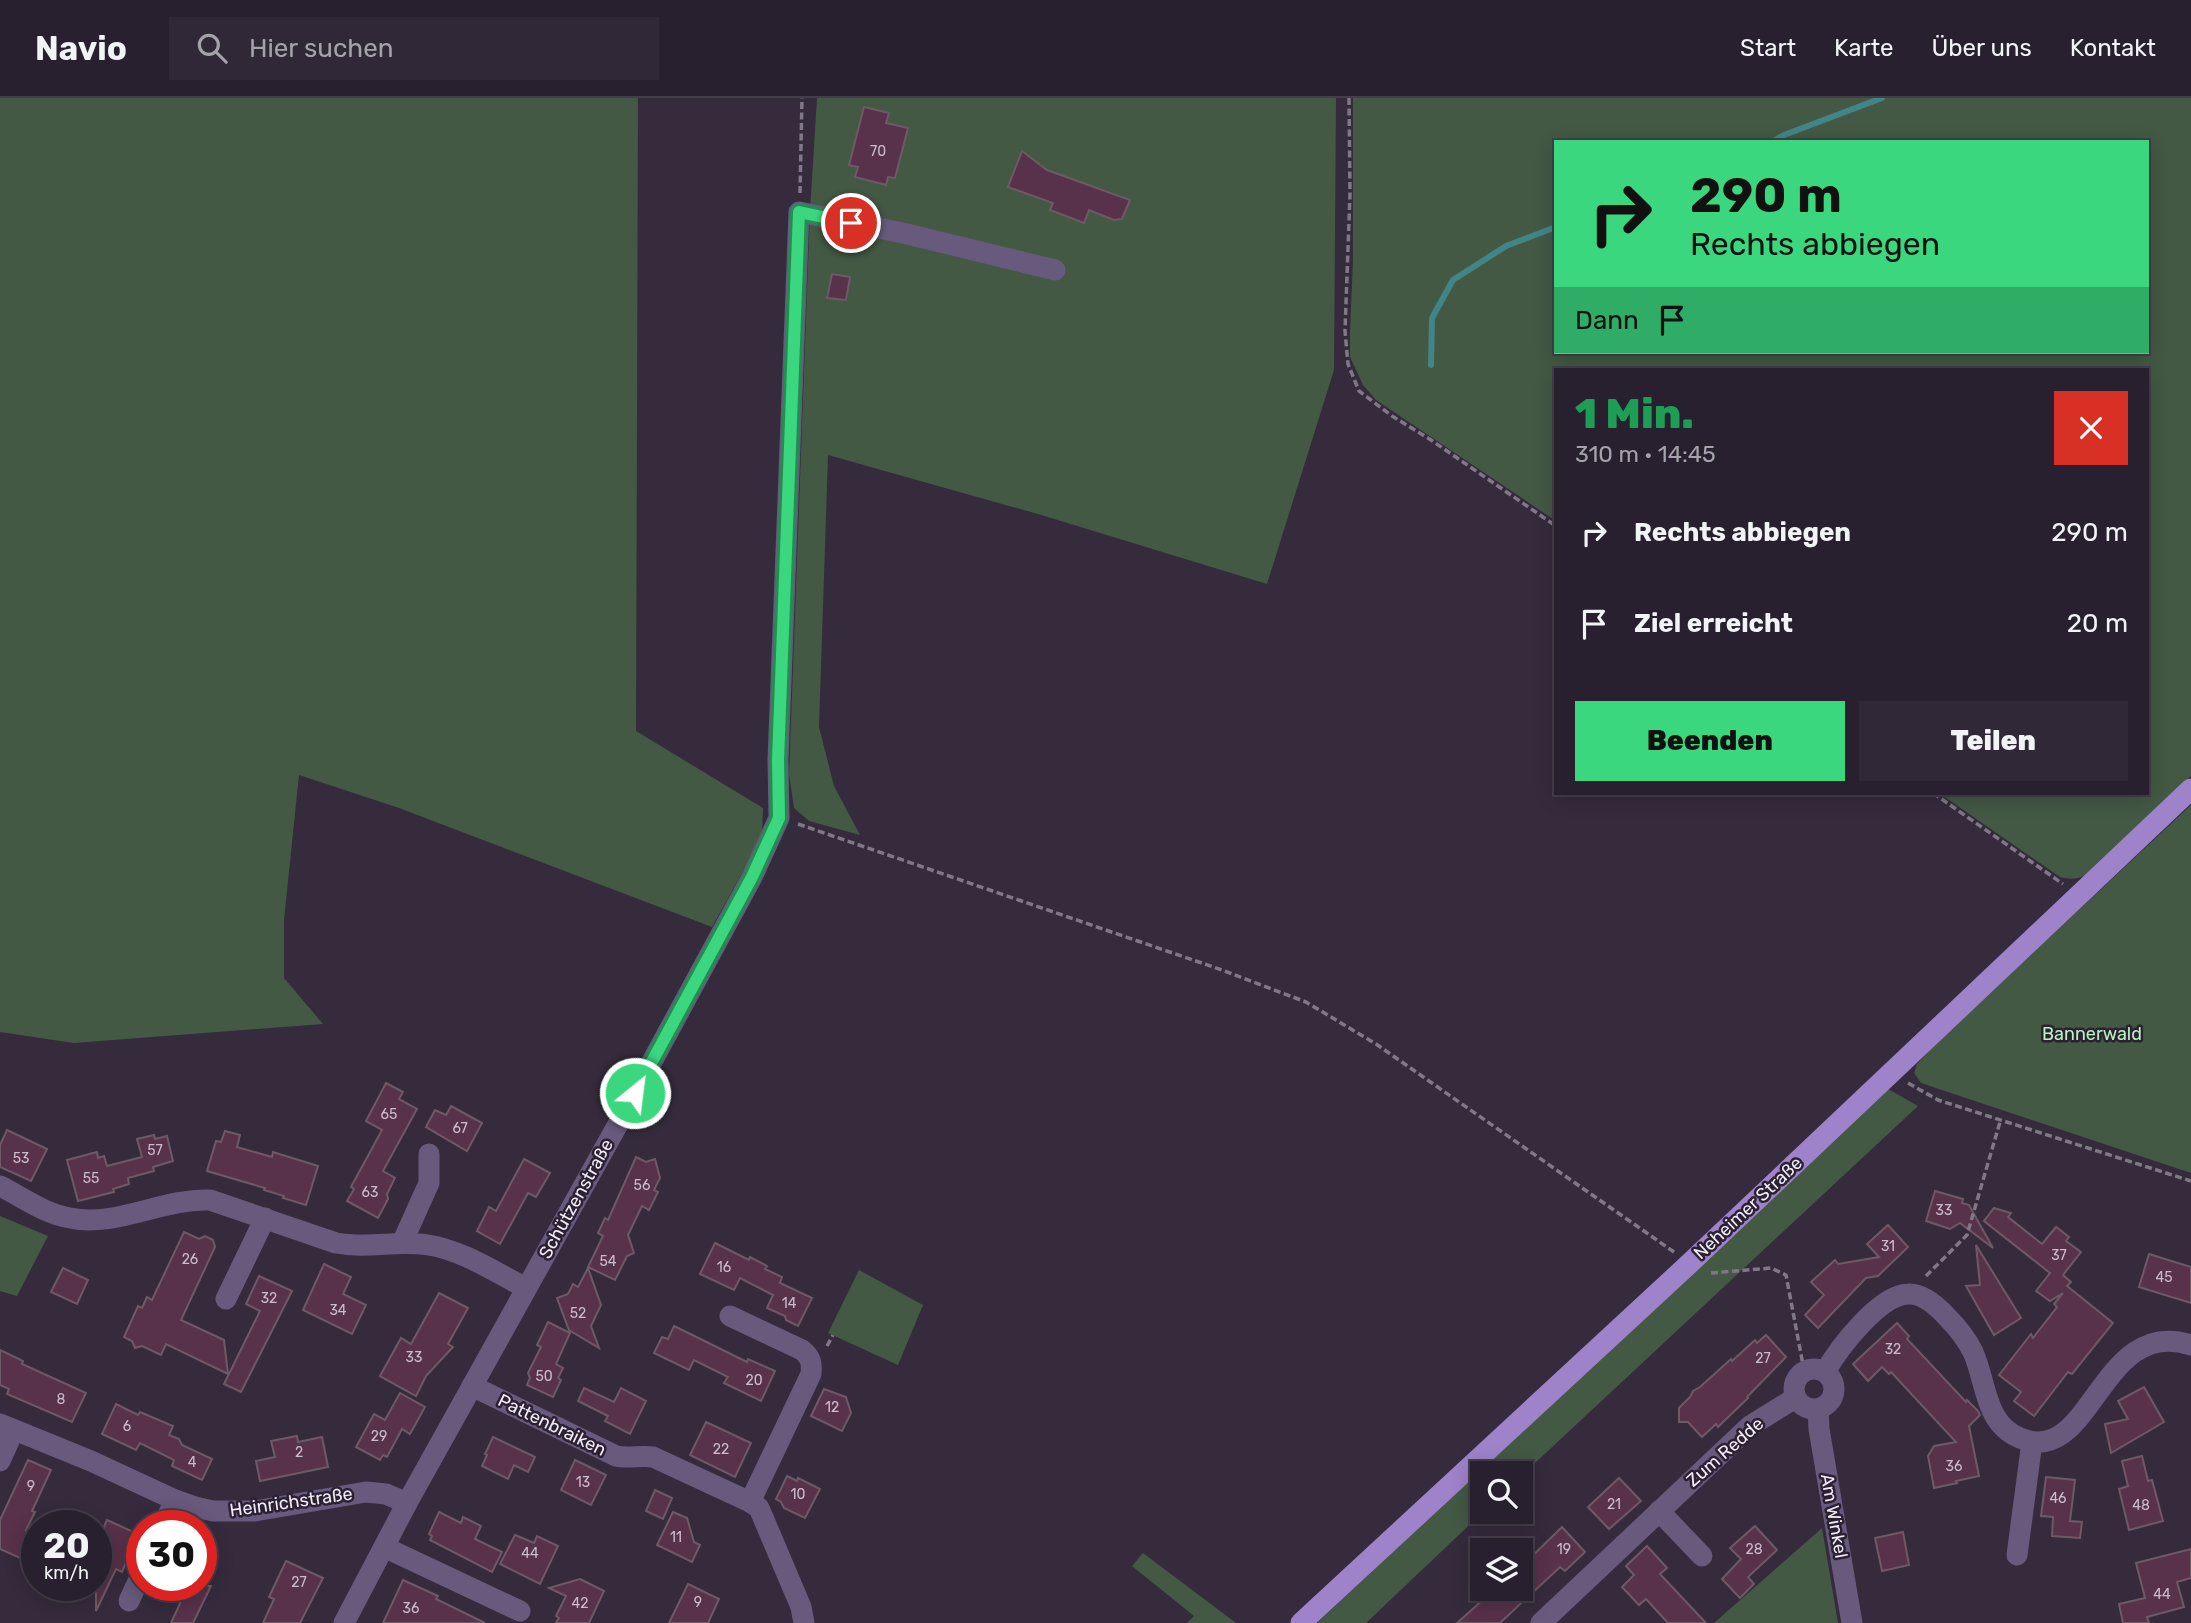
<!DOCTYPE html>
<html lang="de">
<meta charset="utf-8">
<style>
:root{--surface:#28202e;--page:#302836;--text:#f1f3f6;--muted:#a5a3aa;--line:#443e4a;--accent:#3bd77f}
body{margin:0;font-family:Rubik,sans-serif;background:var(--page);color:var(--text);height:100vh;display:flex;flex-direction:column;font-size:26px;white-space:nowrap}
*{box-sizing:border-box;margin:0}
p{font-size:23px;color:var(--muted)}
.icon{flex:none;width:38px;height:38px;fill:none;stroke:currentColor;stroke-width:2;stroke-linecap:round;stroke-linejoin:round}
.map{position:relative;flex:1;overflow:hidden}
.details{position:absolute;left:1554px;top:270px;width:595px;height:427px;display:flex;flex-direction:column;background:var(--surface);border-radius:0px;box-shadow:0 4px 18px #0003,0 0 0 2px var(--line)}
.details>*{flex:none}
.hud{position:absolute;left:1554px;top:42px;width:595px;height:214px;border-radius:0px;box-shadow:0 4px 18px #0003,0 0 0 2px var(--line);background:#3bd77f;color:#111;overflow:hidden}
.buttons{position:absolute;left:1470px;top:1363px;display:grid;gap:14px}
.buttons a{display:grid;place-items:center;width:63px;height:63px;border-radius:0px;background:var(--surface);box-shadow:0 4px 18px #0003,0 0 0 2px var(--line);font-size:35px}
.speed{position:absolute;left:21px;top:1412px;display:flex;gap:14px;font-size:35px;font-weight:700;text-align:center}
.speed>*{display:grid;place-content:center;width:91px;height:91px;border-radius:50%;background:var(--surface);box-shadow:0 4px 18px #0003,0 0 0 2px var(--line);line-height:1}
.speed small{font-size:18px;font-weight:400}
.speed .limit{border:10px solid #d22;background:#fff;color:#111}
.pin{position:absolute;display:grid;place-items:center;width:60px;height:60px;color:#fff;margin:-30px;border:4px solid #fff;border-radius:50%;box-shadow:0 2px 7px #0007}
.me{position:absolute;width:77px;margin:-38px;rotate:29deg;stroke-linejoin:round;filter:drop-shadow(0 0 5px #0008)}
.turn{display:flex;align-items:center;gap:24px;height:147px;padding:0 21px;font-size:32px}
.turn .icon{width:91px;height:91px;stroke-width:2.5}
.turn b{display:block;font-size:49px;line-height:60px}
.then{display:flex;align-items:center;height:66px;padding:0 21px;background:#0003;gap:14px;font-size:26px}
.round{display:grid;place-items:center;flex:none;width:74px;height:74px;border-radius:0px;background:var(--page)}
.summary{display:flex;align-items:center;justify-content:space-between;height:119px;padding:0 21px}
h1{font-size:42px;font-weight:800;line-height:52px;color:#1e9e55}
.button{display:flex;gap:14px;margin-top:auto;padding:14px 21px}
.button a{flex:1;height:80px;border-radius:0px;background:var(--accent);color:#111;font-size:28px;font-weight:800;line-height:80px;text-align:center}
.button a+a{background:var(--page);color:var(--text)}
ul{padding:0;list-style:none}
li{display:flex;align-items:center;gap:21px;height:91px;padding:0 21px}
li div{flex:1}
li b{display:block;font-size:26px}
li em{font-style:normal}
header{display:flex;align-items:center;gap:42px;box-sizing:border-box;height:98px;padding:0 35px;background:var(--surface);border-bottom:2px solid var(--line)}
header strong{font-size:33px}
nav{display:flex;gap:38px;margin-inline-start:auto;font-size:24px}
.search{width:490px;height:63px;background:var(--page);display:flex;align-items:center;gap:18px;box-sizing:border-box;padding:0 24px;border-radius:0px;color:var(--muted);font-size:26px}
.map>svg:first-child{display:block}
</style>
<header>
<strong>Navio</strong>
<div class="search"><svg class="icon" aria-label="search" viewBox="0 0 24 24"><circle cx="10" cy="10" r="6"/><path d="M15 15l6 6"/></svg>Hier suchen</div>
<nav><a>Start</a><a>Karte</a><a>Über uns</a><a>Kontakt</a></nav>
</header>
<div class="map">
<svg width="2191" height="1525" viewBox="0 0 2191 1525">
<rect width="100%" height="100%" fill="#352b3d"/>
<g fill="#435944" fill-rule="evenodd">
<path d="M 0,0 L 638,0 L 636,633 L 763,710 L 762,739 L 712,829 L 399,710 L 299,677 L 284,822 L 284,880 L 323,926 L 74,945 L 0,934 Z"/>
<path d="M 817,0 L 1336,0 L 1334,272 L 1267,486 L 1038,416 L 828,357 L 819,629 L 834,688 L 860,737 L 809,723 L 794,710 L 789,676 L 810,113 Z"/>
<path d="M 1353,0 L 2191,0 L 2191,678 L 2088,776 C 2078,781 2071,782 2060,779 L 1939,695 L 2147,695 L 2147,271 L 1556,271 L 1556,423 L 1376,302 L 1363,287 L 1350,259 L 1350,233 L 1353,162 ZM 1556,44 L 2147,44 L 2147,254 L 1556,254 Z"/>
<path d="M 2191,707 L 2191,1075 L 1921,985 L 1914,975 L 1917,966 L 1941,941 Z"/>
<path d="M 1888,991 L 1918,1008 L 1521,1378 L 1521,1376 L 1482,1376 L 1483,1414 L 1366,1525 L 1317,1525 Z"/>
<path d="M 0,1118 L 48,1138 L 17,1198 L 0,1193 Z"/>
<path d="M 859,1172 L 923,1207 L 898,1267 L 828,1235 Z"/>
<path d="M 1822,1430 L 1838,1525 L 1714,1525 Z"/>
<path d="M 1143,1455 L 1236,1525 L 1187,1525 L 1194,1518 L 1132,1468 Z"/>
</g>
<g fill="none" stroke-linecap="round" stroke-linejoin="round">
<g stroke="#428588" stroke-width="6">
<path d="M 1772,44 L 1784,37 L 1882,0"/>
<path d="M 1431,267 L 1432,220 L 1453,182 L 1506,148 L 1556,129"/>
</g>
</g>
<g fill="#58314a" stroke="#6e5966" stroke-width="2">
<path d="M 864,9 L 889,15 L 886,25 L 908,30 L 895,80 L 888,79 L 886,87 L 855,79 L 858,69 L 849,67 Z"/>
<path d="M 1022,53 L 1047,72 L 1130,102 L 1122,121 L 1114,122 L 1089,112 L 1084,125 L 1050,112 L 1053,105 L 1008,89 Z"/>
<path d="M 832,176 L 850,179 L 846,202 L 827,200 Z"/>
<path d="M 386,985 L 403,994 L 399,1001 L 417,1011 L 383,1073 L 395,1080 L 387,1096 L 388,1101 L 378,1120 L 347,1103 L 354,1091 L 351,1089 L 382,1032 L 366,1023 Z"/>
<path d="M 451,1008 L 482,1025 L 467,1053 L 426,1029 L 435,1012 L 446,1017 Z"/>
<path d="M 7,1032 L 47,1051 L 31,1083 L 0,1069 L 0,1047 Z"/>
<path d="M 225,1033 L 240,1037 L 237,1049 L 272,1059 L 273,1054 L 318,1068 L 306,1107 L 283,1100 L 284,1098 L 264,1092 L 265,1090 L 207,1073 L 216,1043 L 221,1044 Z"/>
<path d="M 154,1037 L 155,1041 L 167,1038 L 173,1063 L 153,1069 L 154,1073 L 128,1080 L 129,1086 L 113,1091 L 114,1094 L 78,1103 L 67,1062 L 97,1054 L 98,1060 L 104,1058 L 107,1068 L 142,1059 L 137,1041 Z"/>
<path d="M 636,1059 L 646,1064 L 655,1061 L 660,1080 L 654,1092 L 658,1094 L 649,1112 L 642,1108 L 628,1137 L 634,1155 L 627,1158 L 615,1182 L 588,1169 L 603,1138 L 598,1135 L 605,1120 L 608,1122 Z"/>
<path d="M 524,1061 L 550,1075 L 536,1099 L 528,1095 L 500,1146 L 477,1133 L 489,1109 L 496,1113 Z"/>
<path d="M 1935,1093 L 1963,1101 L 1962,1105 L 1969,1107 L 1993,1150 L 1960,1125 L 1950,1131 L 1926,1123 Z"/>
<path d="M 1994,1110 L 2011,1115 L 2008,1119 L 2042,1146 L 2056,1129 L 2069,1139 L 2066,1143 L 2081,1154 L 2063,1177 L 2071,1184 L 2067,1188 L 2113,1225 L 2072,1276 L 2068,1274 L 2034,1318 L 2014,1303 L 2021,1294 L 1999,1277 L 2031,1236 L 2033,1240 L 2057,1209 L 2054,1206 L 2063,1195 L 2050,1203 L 2036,1193 L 2050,1175 L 1984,1123 Z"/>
<path d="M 1888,1127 L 1908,1149 L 1878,1178 L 1866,1180 L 1818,1230 L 1805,1217 L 1824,1197 L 1811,1184 L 1835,1162 L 1838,1166 L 1879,1159 L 1867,1146 Z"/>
<path d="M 184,1134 L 199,1141 L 205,1138 L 213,1142 L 215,1149 L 181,1222 L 224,1242 L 228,1276 L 166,1246 L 161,1257 L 142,1248 L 135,1250 L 132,1243 L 124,1239 L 138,1208 L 142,1210 L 147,1199 L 152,1202 Z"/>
<path d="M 715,1145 L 749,1162 L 750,1159 L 767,1168 L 765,1171 L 782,1179 L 780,1185 L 812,1200 L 798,1228 L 786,1222 L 785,1218 L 767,1210 L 773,1197 L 740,1180 L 734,1192 L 700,1176 Z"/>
<path d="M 1976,1147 L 2021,1220 L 1994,1237 L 1966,1188 L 1980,1187 Z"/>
<path d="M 2149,1156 L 2191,1169 L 2191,1205 L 2139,1189 Z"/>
<path d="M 324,1166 L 351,1179 L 343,1196 L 366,1207 L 352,1236 L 303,1212 Z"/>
<path d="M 63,1170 L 88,1182 L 77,1206 L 51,1194 Z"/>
<path d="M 588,1170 L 601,1207 L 591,1228 L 599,1250 L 569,1232 L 557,1200 L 568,1196 L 573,1186 L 578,1189 Z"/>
<path d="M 259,1178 L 292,1193 L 241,1294 L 224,1286 L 260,1213 L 246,1206 Z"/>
<path d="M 439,1195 L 468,1210 L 448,1246 L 453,1249 L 426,1278 L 416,1298 L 380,1278 L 401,1240 L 411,1246 Z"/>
<path d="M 548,1224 L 570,1235 L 556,1266 L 563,1270 L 558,1280 L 561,1282 L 553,1299 L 527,1287 L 530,1280 L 528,1275 L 541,1249 L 537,1247 Z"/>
<path d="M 1897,1225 L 1909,1238 L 1907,1241 L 1966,1304 L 1967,1302 L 1978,1313 L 1980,1317 L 1969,1328 L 1979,1378 L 1956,1383 L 1957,1385 L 1934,1390 L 1928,1358 L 1934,1348 L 1956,1344 L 1891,1274 L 1889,1276 L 1882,1269 L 1868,1283 L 1853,1266 Z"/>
<path d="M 674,1228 L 747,1264 L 748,1261 L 775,1273 L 761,1303 L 724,1285 L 728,1279 L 694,1262 L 689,1272 L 654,1255 L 662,1239 L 668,1241 Z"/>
<path d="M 1766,1237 L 1786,1259 L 1747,1299 L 1748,1300 L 1718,1329 L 1716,1326 L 1702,1339 L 1688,1324 L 1679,1324 L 1679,1310 L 1690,1299 L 1693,1293 L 1700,1289 L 1731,1261 L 1732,1263 L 1755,1242 L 1757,1245 Z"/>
<path d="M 0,1252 L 23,1263 L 22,1266 L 86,1295 L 72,1324 L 7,1296 L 9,1291 L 0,1287 Z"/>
<path d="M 2144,1289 L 2164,1324 L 2111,1355 L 2105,1326 L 2128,1321 L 2118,1303 Z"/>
<path d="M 584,1290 L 614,1304 L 621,1290 L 646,1303 L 630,1336 L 605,1323 L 608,1318 L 578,1303 Z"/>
<path d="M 824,1291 L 846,1299 L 851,1315 L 842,1333 L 811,1318 Z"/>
<path d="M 400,1295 L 425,1309 L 410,1336 L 402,1331 L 387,1359 L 383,1357 L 380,1362 L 356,1349 L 374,1316 L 385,1322 Z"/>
<path d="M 116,1306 L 138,1317 L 140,1314 L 173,1328 L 169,1337 L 179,1341 L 182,1347 L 212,1361 L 202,1382 L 172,1368 L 174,1362 L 140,1345 L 136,1352 L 102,1336 Z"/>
<path d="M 706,1324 L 751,1345 L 735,1379 L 690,1357 Z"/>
<path d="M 297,1338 L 298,1344 L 322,1339 L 328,1369 L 260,1383 L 256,1363 L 275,1359 L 271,1343 Z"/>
<path d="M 493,1339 L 535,1359 L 528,1374 L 514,1367 L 508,1381 L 482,1368 L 487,1357 L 485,1356 Z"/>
<path d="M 2142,1358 L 2148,1383 L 2152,1382 L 2163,1423 L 2129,1432 L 2119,1391 L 2128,1388 L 2122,1363 Z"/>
<path d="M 28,1362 L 51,1372 L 32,1413 L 35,1414 L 26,1432 L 32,1435 L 20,1460 L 0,1451 L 0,1422 Z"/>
<path d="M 575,1362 L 606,1377 L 591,1407 L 561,1392 Z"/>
<path d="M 787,1378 L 797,1383 L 798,1380 L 820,1391 L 805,1420 L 784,1410 L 781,1404 L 776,1401 Z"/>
<path d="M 2046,1379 L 2075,1382 L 2070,1423 L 2082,1424 L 2080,1440 L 2052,1438 L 2053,1419 L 2041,1418 Z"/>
<path d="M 1619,1380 L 1641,1403 L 1609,1431 L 1588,1409 Z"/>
<path d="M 655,1392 L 672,1400 L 663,1421 L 646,1413 Z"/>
<path d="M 439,1414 L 461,1425 L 463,1419 L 481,1428 L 475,1441 L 502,1454 L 492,1474 L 430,1442 L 432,1438 L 429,1436 Z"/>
<path d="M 673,1414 L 687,1420 L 694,1444 L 700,1447 L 692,1464 L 657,1447 Z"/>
<path d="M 107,1422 L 138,1436 L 122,1474 L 116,1471 L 96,1513 L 96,1446 Z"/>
<path d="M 1755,1428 L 1777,1452 L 1748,1479 L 1754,1486 L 1740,1500 L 1722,1481 L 1741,1461 L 1730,1450 Z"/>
<path d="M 1562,1429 L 1585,1454 L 1565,1473 L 1560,1469 L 1500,1525 L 1457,1525 L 1495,1491 L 1521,1491 L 1521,1469 Z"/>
<path d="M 1903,1434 L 1909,1467 L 1882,1473 L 1875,1440 Z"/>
<path d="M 515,1437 L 534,1445 L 537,1438 L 558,1448 L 540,1486 L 500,1466 Z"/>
<path d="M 1647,1448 L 1667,1470 L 1660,1476 L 1706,1525 L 1668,1525 L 1646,1501 L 1639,1507 L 1622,1489 L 1634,1477 L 1626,1468 Z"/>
<path d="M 2191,1451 L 2191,1480 L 2177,1484 L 2184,1509 L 2147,1519 L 2149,1525 L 2123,1525 L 2119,1506 L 2145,1500 L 2136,1465 Z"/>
<path d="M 286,1463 L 323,1480 L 300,1525 L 263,1525 L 274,1501 L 269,1499 Z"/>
<path d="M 580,1481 L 604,1493 L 589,1525 L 556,1525 L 559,1520 L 556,1518 L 566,1498 L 549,1490 Z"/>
<path d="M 403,1482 L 438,1498 L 436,1501 L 485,1525 L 383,1525 Z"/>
<path d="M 688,1486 L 719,1501 L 708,1525 L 669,1525 Z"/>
<path d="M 188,1488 L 211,1488 L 193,1525 L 171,1525 Z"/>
</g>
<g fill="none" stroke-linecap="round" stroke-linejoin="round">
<g stroke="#807787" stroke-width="3.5" stroke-dasharray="7 3.5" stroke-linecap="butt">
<path d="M 1349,0 L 1350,96 L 1345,233 L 1348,266 L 1359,293 L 1392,318 L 1431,342 L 1556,428"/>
<path d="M 800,95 L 802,0"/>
<path d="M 1933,695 L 2063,786"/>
<path d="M 798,726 L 1222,872 L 1306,904 L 1376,946 L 1674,1154"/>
<path d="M 1908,985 L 1938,1002 L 2191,1083"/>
<path d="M 1711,1175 L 1771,1170 L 1786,1177 L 1804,1272"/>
<path d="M 1926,1178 L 1967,1137 L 2000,1024"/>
<path d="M 827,1248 L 833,1237"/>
</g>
<g stroke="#675a7d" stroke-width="21">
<path d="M 0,1088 C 22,1099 45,1116 70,1120 C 115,1130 163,1100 210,1102 L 336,1145 C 369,1151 396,1142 428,1147 C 462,1152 495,1174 526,1190"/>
<path d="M 402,1145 L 429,1085 L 429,1056"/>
<path d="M 226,1201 L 265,1120"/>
<path d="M 730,1218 L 802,1252 C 811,1259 812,1265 811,1276 L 750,1404"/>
<circle cx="1814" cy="1291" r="20"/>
<path d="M 1825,1274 C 1839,1250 1879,1197 1908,1196 C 1923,1195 1939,1210 1948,1220 C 1958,1230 1967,1242 1973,1254 C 1987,1285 1984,1325 2020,1340 C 2092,1371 2100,1217 2191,1247"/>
<path d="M 472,1288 L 616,1358 C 628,1361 640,1357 653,1359 L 750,1404 L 759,1410 L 801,1509 L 804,1525"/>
<path d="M 1818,1311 L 1819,1331 L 1852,1525"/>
<path d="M 0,1326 L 91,1363 L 175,1402 L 195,1409 L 213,1413 L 255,1413 L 366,1394 L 386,1396 L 407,1405"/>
<path d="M 0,1363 L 14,1332"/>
<path d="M 1659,1413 L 1702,1458"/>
<path d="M 163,1428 L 175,1402"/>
<path d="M 384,1449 L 520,1513"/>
<path d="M 2017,1457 L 2032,1344"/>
<path d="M 129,1503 L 142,1475"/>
<path d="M 344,1525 L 407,1405 L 622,1019 L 752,779 L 779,720 L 778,662 L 799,114 L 903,135 L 1055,172"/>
<path d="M 1541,1525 L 1750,1328 L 1795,1300"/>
</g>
<path stroke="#9e82ca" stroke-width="21" d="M 1301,1525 L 1690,1165 L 2191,691"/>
</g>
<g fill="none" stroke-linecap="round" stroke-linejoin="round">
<g stroke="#268c53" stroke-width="18">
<path id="route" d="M 635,995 L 752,779 L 779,720 L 778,662 L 799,114 L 851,125"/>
</g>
<use href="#route" stroke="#3bd77f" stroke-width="12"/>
</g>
<g text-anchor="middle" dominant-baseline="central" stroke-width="5" stroke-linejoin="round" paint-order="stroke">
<g font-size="14" fill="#cbbccc">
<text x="878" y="53">70</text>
<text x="389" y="1016">65</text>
<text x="460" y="1030">67</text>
<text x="155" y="1052">57</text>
<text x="21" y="1060">53</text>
<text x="91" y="1080">55</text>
<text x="642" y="1087">56</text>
<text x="370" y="1094">63</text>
<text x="1944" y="1112">33</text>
<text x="1888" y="1148">31</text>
<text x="2059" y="1157">37</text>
<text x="190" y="1161">26</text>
<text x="608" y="1163">54</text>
<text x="724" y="1169">16</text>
<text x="2164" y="1179">45</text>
<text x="269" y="1200">32</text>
<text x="789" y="1205">14</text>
<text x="338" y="1212">34</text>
<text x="578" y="1215">52</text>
<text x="1893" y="1251">32</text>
<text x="414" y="1259">33</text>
<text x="1763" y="1260">27</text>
<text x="544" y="1278">50</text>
<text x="754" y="1282">20</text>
<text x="61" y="1301">8</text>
<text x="832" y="1309">12</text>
<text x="127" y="1328">6</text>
<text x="379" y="1338">29</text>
<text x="721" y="1351">22</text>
<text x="299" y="1354">2</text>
<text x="192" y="1364">4</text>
<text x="1954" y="1368">36</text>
<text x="583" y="1384">13</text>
<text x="31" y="1388">9</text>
<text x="798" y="1396">10</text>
<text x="2058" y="1400">46</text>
<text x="1614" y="1406">21</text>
<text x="2141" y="1407">48</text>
<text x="676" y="1439">11</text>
<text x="1564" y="1451">19</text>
<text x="1754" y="1451">28</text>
<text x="530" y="1455">44</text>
<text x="299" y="1484">27</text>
<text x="2162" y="1496">44</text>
<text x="698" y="1504">9</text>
<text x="580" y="1505">42</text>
<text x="411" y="1510">36</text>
</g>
<g font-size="18" fill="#b7f3ba" stroke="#2b2132">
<text x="2092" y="936">Bannerwald</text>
</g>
<g font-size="18" fill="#f1ebf7" stroke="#2b2132">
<text transform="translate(576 1101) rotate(-61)">Schützenstraße</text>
<text transform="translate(1748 1110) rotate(-43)">Neheimer Straße</text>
<text transform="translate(552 1327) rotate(26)">Pattenbraiken</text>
<text transform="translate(1725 1354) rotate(-41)">Zum Redde</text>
<text transform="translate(291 1404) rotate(-8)">Heinrichstraße</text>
<text transform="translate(1834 1418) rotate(80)">Am Winkel</text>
</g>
</g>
</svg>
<div class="buttons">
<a><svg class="icon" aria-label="search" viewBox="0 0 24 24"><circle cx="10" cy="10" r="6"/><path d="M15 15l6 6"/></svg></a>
<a><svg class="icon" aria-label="layers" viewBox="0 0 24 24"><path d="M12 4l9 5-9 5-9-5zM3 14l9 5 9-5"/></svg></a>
</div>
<div class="speed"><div>20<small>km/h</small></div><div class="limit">30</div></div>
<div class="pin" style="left:851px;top:125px;background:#d93025"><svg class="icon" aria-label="arrive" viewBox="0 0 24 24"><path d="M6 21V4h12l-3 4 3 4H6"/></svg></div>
<svg class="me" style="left:635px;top:995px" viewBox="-20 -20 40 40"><circle r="17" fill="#3bd77f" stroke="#fff" stroke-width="3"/><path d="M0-11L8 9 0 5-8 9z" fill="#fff"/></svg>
<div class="hud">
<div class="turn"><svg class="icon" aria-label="right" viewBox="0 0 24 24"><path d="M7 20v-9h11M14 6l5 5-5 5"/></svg><div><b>290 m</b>Rechts abbiegen</div></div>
<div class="then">Dann<svg class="icon" aria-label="arrive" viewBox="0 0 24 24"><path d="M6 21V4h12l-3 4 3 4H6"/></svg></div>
</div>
<section class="details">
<div class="summary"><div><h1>1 Min.</h1><p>310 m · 14:45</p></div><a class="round" style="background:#d93025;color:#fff"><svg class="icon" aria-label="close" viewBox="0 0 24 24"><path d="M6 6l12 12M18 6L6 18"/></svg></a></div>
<ul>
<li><svg class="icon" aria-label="right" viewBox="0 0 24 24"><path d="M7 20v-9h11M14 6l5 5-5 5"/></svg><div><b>Rechts abbiegen</b></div><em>290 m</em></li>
<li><svg class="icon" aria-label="arrive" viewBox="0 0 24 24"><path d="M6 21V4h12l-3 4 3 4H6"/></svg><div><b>Ziel erreicht</b></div><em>20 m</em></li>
</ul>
<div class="button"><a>Beenden</a><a>Teilen</a></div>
</section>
</div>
